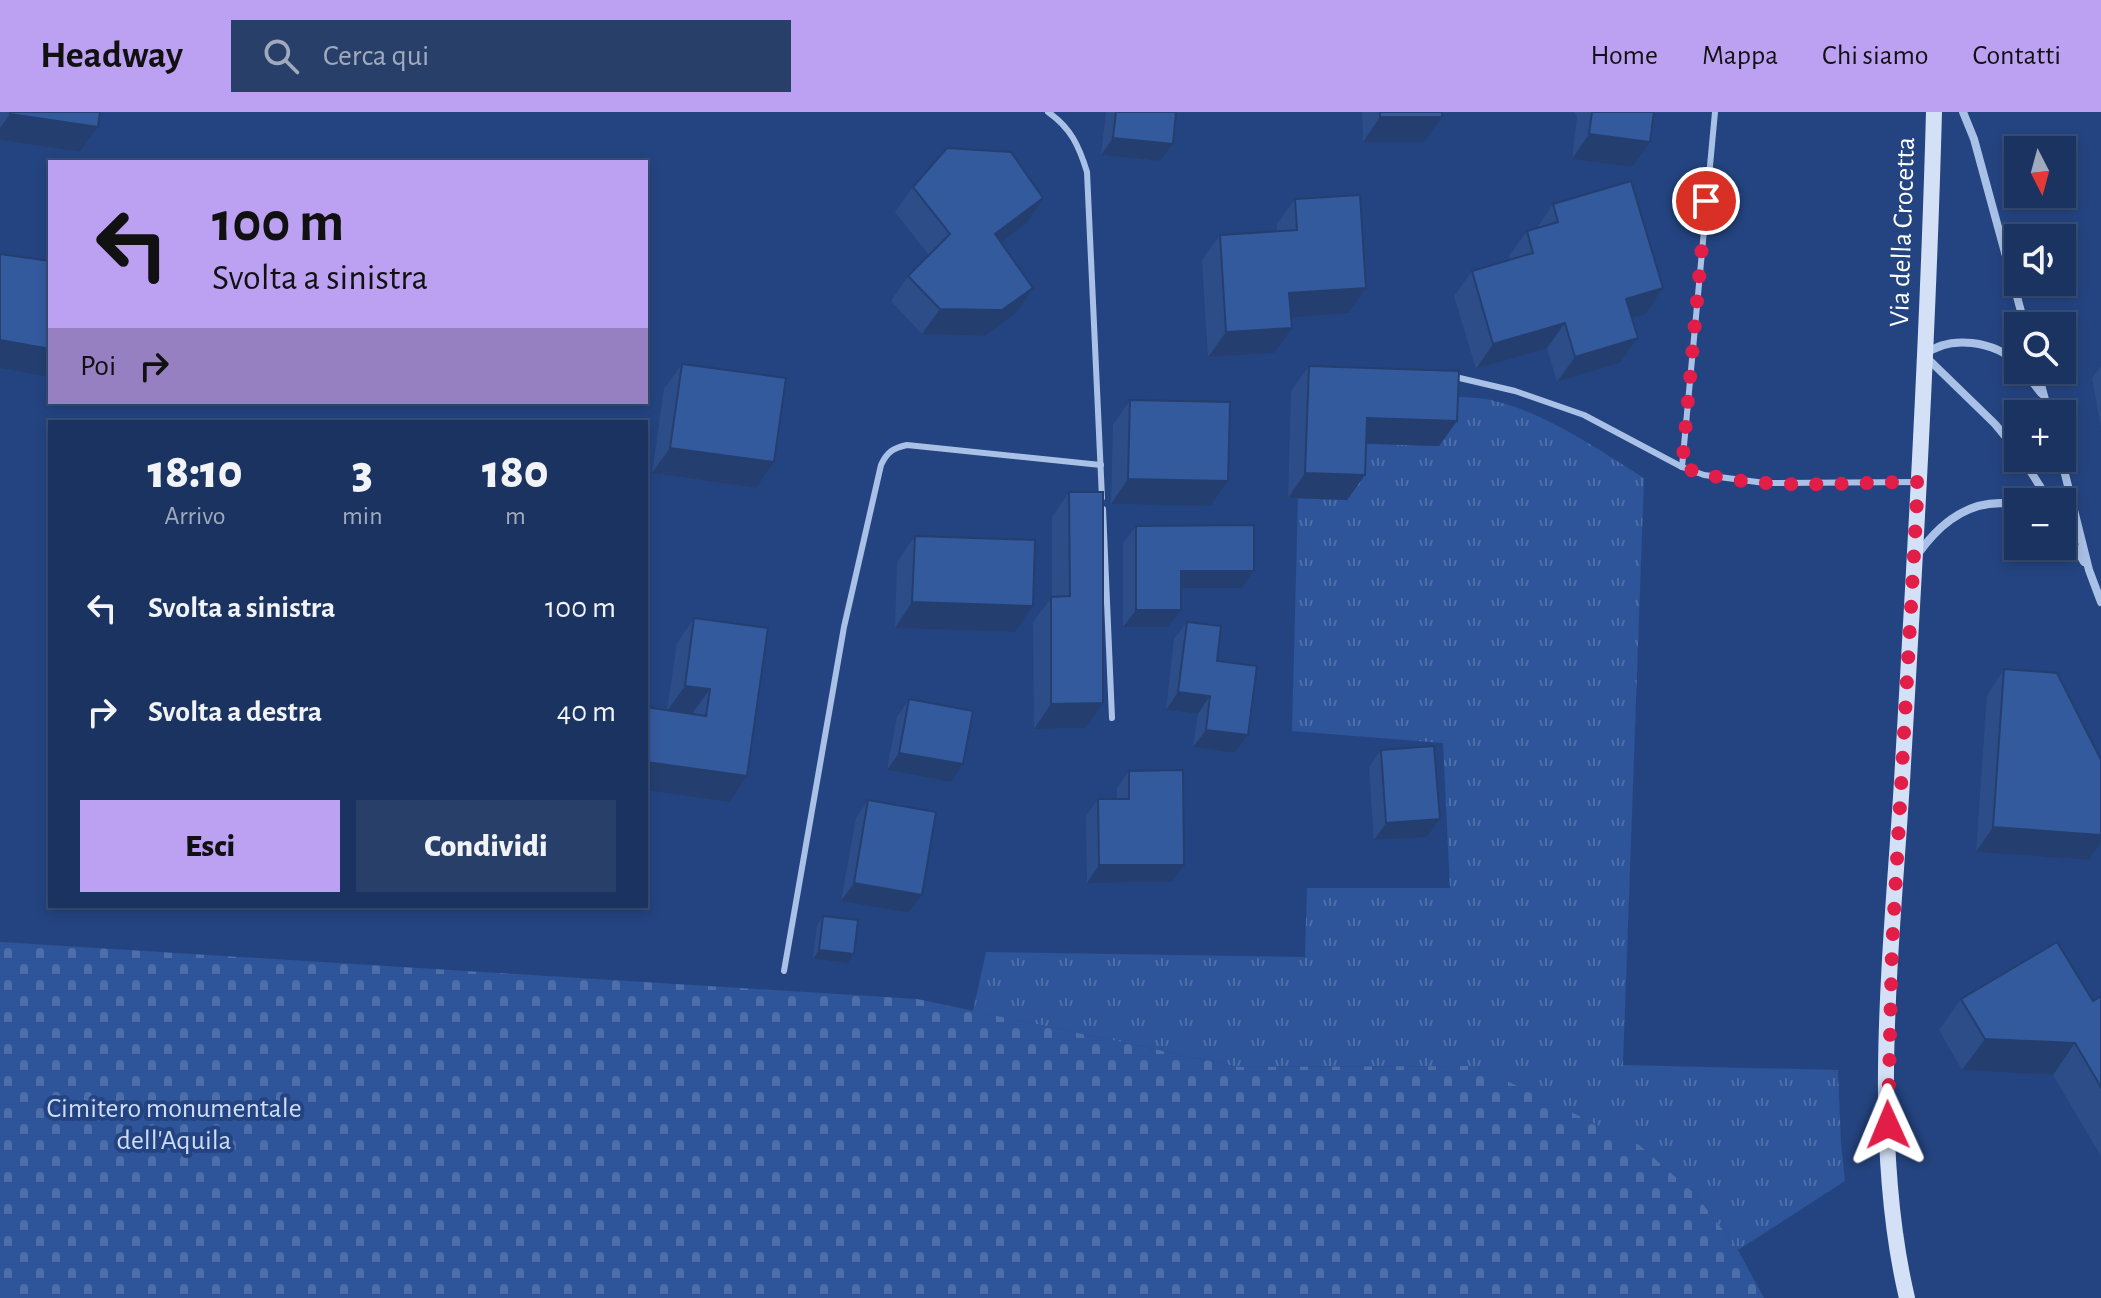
<!DOCTYPE html>
<html lang="it">
<meta charset="utf-8">
<style>
:root{--surface:#1b3361;--page:#283f6a;--text:#f1f3f6;--muted:#a0aabd;--line:#394e76;--accent:#bca0f2}
body{margin:0;font-family:"Alegreya Sans",sans-serif;background:var(--page);color:var(--text);height:100vh;display:flex;flex-direction:column;font-size:30px;white-space:nowrap}
*{box-sizing:border-box;margin:0}
p{font-size:26px;color:var(--muted)}
.icon{flex:none;width:44px;height:44px;fill:none;stroke:currentColor;stroke-width:2;stroke-linecap:round;stroke-linejoin:round}
.map{position:relative;flex:1;overflow:hidden}
.drawer{position:absolute;left:48px;top:308px;width:600px;height:488px;display:flex;flex-direction:column;background:var(--surface);border-radius:0px;box-shadow:0 4px 12px #0003,0 0 0 2px var(--line)}
.drawer>*{flex:none}
.guide{position:absolute;left:48px;top:48px;width:600px;height:244px;border-radius:0px;box-shadow:0 4px 12px #0003,0 0 0 2px var(--line);background:#bca0f2;color:#111;overflow:hidden}
.needle{width:52px;rotate:174deg}
.buttons{position:absolute;left:2004px;top:24px;display:grid;gap:16px}
.buttons a{display:grid;place-items:center;width:72px;height:72px;border-radius:0px;background:var(--surface);box-shadow:0 4px 12px #0003,0 0 0 2px var(--line);font-size:40px}
.pin{position:absolute;display:grid;place-items:center;width:68px;height:68px;color:#fff;margin:-34px;border:4px solid #fff;border-radius:50%;box-shadow:0 2px 8px #0007}
.me{position:absolute;width:88px;margin:-44px;rotate:359deg;stroke-linejoin:round;filter:drop-shadow(0 0 6px #0008)}
.turn{display:flex;align-items:center;gap:28px;height:168px;padding:0 32px;font-size:36px}
.turn .icon{width:104px;height:104px;stroke-width:2.5}
.turn b{display:block;font-size:56px;line-height:68px}
.then{display:flex;align-items:center;height:76px;padding:0 32px;background:#0003;gap:16px;font-size:30px}
.eta{display:flex;justify-content:space-evenly;align-items:center;height:136px;text-align:center}
.eta b{font-size:48px;font-weight:800;line-height:56px}
.primary-button{display:flex;gap:16px;margin-top:auto;padding:16px 32px}
.primary-button a{flex:1;height:92px;border-radius:0px;background:var(--accent);color:#111;font-size:32px;font-weight:800;line-height:92px;text-align:center}
.primary-button a+a{background:var(--page);color:var(--text)}
ul{padding:0;list-style:none}
li{display:flex;align-items:center;gap:24px;height:104px;padding:0 32px}
li div{flex:1}
li b{display:block;font-size:30px}
li em{font-style:normal}
header{display:flex;align-items:center;gap:48px;box-sizing:border-box;height:112px;padding:0 40px;background:var(--accent);color:#111}
header strong{font-size:38px}
nav{display:flex;gap:44px;margin-inline-start:auto;font-size:28px}
.search{width:560px;height:72px;background:var(--page);display:flex;align-items:center;gap:20px;box-sizing:border-box;padding:0 28px;border-radius:0px;color:var(--muted);font-size:30px}
.map>svg:first-child{display:block}
</style>
<header>
<strong>Headway</strong>
<div class="search"><svg class="icon" aria-label="search" viewBox="0 0 24 24"><circle cx="10" cy="10" r="6"/><path d="M15 15l6 6"/></svg>Cerca qui</div>
<nav><a>Home</a><a>Mappa</a><a>Chi siamo</a><a>Contatti</a></nav>
</header>
<div class="map">
<svg width="2101" height="1186" viewBox="0 0 2101 1186">
<defs>
<pattern id="grass-tufts" width="24" height="20" patternUnits="userSpaceOnUse" patternTransform="scale(2)"><rect width="24" height="20" fill="#2e5599"/><path d="M3 7l-1-3M5 7V3M7 7l1-3M15 17l-1-3M17 17v-4M19 17l1-3" fill="none" stroke="#4d6ea8"/></pattern>
<pattern id="cemetery-stones" width="16" height="16" patternUnits="userSpaceOnUse" patternTransform="scale(2)"><rect width="16" height="16" fill="#2e5599"/><path d="M2 7V4a2 2 0 0 1 4 0v3zM10 15v-3a2 2 0 0 1 4 0v3z" fill="#4d6ea8"/></pattern>
</defs>
<rect width="100%" height="100%" fill="#244481"/>
<path fill="url(#grass-tufts)" d="M 1441,284 C 1457,285 1475,285 1491,288 C 1547,301 1595,336 1644,366 L 1623,953 L 1838,958 L 1841,1031 L 1845,1069 L 1738,1138 L 1696,1083 L 1476,954 L 1239,955 L 973,899 L 986,840 L 1305,845 L 1307,776 L 1450,776 L 1443,631 L 1292,619 L 1298,386 L 1350,331 L 1439,334 Z"/>
<path fill="url(#cemetery-stones)" d="M 0,830 L 917,887 L 1239,955 L 1476,954 L 1639,1033 L 1696,1083 L 1738,1138 L 1764,1186 L 0,1186 Z"/>
<g fill="none" stroke-linecap="round" stroke-linejoin="round">
<g stroke="#aac1e7" stroke-width="6">
<path d="M 1048,0 C 1071,16 1079,34 1087,60 L 1102,386"/>
<path d="M 1451,264 L 1515,279 L 1584,303 L 1682,355 L 1704,363 L 1765,371 L 1918,370"/>
<path d="M 1682,355 L 1715,0"/>
<path d="M 1103,397 L 1112,606"/>
<path d="M 784,859 L 844,515 L 881,353 C 887,340 893,336 907,333 L 1101,353"/>
</g>
<g stroke="#aac1e7" stroke-width="8">
<path d="M 1963,0 L 1974,27 L 2025,214"/>
<path d="M 2018,252 C 1995,229 1950,222 1924,243 L 1995,312 L 2018,340"/>
<path d="M 2023,258 L 2041,281"/>
<path d="M 2037,258 L 2049,302"/>
<path d="M 2022,346 L 2050,390"/>
<path d="M 2061,346 L 2089,458 L 2101,490"/>
<path d="M 2062,413 L 2084,450"/>
<path d="M 1918,442 C 1942,408 1974,384 2018,393"/>
</g>
<path stroke="#d4e0f6" stroke-width="16" d="M 1907,1186 C 1869,1026 1892,833 1902,669 C 1915,446 1928,223 1934,0"/>
</g>
<g fill="#2d4d88">
<path d="M 0,0 L 100,0 L 98,15 L 80,40 L 0,28 Z"/>
<path d="M 1106,0 L 1176,0 L 1173,32 L 1160,49 L 1101,43 Z"/>
<path d="M 1362,0 L 1442,0 L 1424,30 L 1363,30 Z"/>
<path d="M 1574,0 L 1654,0 L 1632,55 L 1572,47 L 1577,5 Z"/>
<path d="M 913,75 L 1026,112 L 1001,130 L 1016,201 L 985,224 L 922,222 L 891,189 L 908,164 L 929,143 L 895,100 Z"/>
<path d="M 1295,87 L 1366,176 L 1349,201 L 1291,205 L 1274,241 L 1208,245 L 1202,148 L 1220,123 L 1277,119 L 1277,112 Z"/>
<path d="M 1553,92 L 1663,176 L 1646,202 L 1632,206 L 1638,226 L 1620,251 L 1557,270 L 1547,236 L 1476,257 L 1454,184 L 1472,159 L 1510,148 L 1509,144 L 1527,119 L 1537,116 Z"/>
<path d="M 682,252 L 774,350 L 756,376 L 652,361 L 664,277 Z"/>
<path d="M 1309,254 L 1439,334 L 1366,332 L 1365,363 L 1347,388 L 1288,386 L 1291,279 Z"/>
<path d="M 2101,254 L 2101,315 L 2092,266 Z"/>
<path d="M 1130,288 L 1228,369 L 1211,394 L 1111,392 L 1113,313 Z"/>
<path d="M 1069,380 L 1086,616 L 1034,617 L 1033,510 L 1052,485 L 1052,405 Z"/>
<path d="M 1136,414 L 1254,459 L 1242,476 L 1181,476 L 1168,515 L 1123,515 L 1123,431 Z"/>
<path d="M 915,424 L 1033,494 L 1015,520 L 895,516 L 897,450 Z"/>
<path d="M 694,506 L 747,664 L 730,690 L 667,598 L 677,531 Z"/>
<path d="M 1187,510 L 1217,549 L 1248,623 L 1235,641 L 1193,635 L 1198,602 L 1166,598 L 1174,527 Z"/>
<path d="M 2004,557 L 2089,748 L 1976,740 L 1987,583 Z"/>
<path d="M 909,587 L 951,670 L 887,658 L 897,605 Z"/>
<path d="M 1381,638 L 1440,707 L 1427,725 L 1374,728 L 1369,655 Z"/>
<path d="M 1129,659 L 1172,770 L 1087,771 L 1086,704 L 1098,687 L 1117,687 L 1117,676 Z"/>
<path d="M 868,688 L 922,783 L 909,801 L 841,789 L 856,706 Z"/>
<path d="M 823,804 L 854,842 L 848,851 L 813,847 L 817,813 Z"/>
<path d="M 2101,884 L 2101,1044 L 2053,963 L 1962,958 L 1939,918 L 1961,887 L 2093,889 Z"/>
</g>
<g fill="#243f6f">
<path d="M 10,2 L 98,15 L 80,40 L 0,28 L 0,16 Z"/>
<path d="M 1380,5 L 1442,5 L 1424,30 L 1363,30 Z"/>
<path d="M 1589,22 L 1650,30 L 1632,55 L 1572,47 Z"/>
<path d="M 1113,26 L 1173,32 L 1160,49 L 1101,43 Z"/>
<path d="M 1043,86 L 1026,112 L 978,147 L 995,122 Z"/>
<path d="M 1033,176 L 1016,201 L 985,224 L 922,222 L 940,197 Z"/>
<path d="M 1366,176 L 1349,201 L 1272,207 L 1289,181 Z"/>
<path d="M 1663,176 L 1646,202 L 1609,213 L 1626,187 Z"/>
<path d="M 1565,211 L 1547,236 L 1476,257 L 1493,232 Z"/>
<path d="M 1292,216 L 1274,241 L 1208,245 L 1226,220 Z"/>
<path d="M 1638,226 L 1620,251 L 1557,270 L 1575,245 Z"/>
<path d="M 0,228 L 50,237 L 50,265 L 0,256 Z"/>
<path d="M 1367,306 L 1457,309 L 1439,334 L 1350,331 Z"/>
<path d="M 670,336 L 774,350 L 756,376 L 652,361 Z"/>
<path d="M 1305,361 L 1365,363 L 1347,388 L 1288,386 Z"/>
<path d="M 1128,367 L 1228,369 L 1211,394 L 1111,392 Z"/>
<path d="M 1181,459 L 1254,459 L 1242,476 L 1168,476 Z"/>
<path d="M 912,490 L 1033,494 L 1015,520 L 895,516 Z"/>
<path d="M 1136,498 L 1181,498 L 1168,515 L 1123,515 Z"/>
<path d="M 685,574 L 710,577 L 692,602 L 667,599 Z"/>
<path d="M 1178,580 L 1210,584 L 1198,602 L 1166,598 Z"/>
<path d="M 1103,591 L 1086,616 L 1034,617 L 1051,592 Z"/>
<path d="M 1206,618 L 1248,623 L 1235,641 L 1193,635 Z"/>
<path d="M 899,641 L 963,652 L 951,670 L 887,658 Z"/>
<path d="M 646,650 L 747,664 L 730,690 L 646,678 Z"/>
<path d="M 1440,707 L 1427,725 L 1374,728 L 1386,711 Z"/>
<path d="M 1993,715 L 2101,723 L 2101,730 L 2089,748 L 1976,740 Z"/>
<path d="M 1099,753 L 1184,753 L 1172,770 L 1087,771 Z"/>
<path d="M 854,771 L 922,783 L 909,801 L 841,789 Z"/>
<path d="M 819,838 L 854,842 L 848,851 L 813,847 Z"/>
<path d="M 1985,927 L 2075,931 L 2053,963 L 1962,958 Z"/>
</g>
<g fill="#345a9e" stroke="#243f6f" stroke-width="2">
<path d="M 10,0 L 100,0 L 98,15 L 10,2 Z"/>
<path d="M 1116,0 L 1176,0 L 1173,32 L 1113,26 Z"/>
<rect x="1380" y="0" width="62" height="5"/>
<path d="M 1592,0 L 1654,0 L 1650,30 L 1589,22 Z"/>
<path d="M 947,36 L 1011,40 L 1043,86 L 995,122 L 1033,176 L 1002,198 L 940,197 L 908,164 L 950,122 L 913,75 Z"/>
<path d="M 1631,69 L 1663,176 L 1626,187 L 1638,226 L 1575,245 L 1565,211 L 1493,232 L 1472,159 L 1533,141 L 1527,119 L 1558,110 L 1553,92 Z"/>
<path d="M 1360,83 L 1366,176 L 1289,181 L 1292,216 L 1226,220 L 1220,123 L 1297,118 L 1295,87 Z"/>
<path d="M 0,142 L 50,149 L 50,237 L 0,228 Z"/>
<path d="M 682,252 L 786,266 L 774,350 L 670,336 Z"/>
<path d="M 1309,254 L 1459,259 L 1457,309 L 1367,306 L 1365,363 L 1305,361 Z"/>
<path d="M 1130,288 L 1230,290 L 1228,369 L 1128,367 Z"/>
<path d="M 1069,380 L 1103,380 L 1103,591 L 1051,592 L 1051,485 L 1070,484 Z"/>
<path d="M 1254,413 L 1254,459 L 1181,459 L 1181,498 L 1136,498 L 1136,414 Z"/>
<path d="M 915,424 L 1035,428 L 1033,494 L 912,490 Z"/>
<path d="M 694,506 L 768,516 L 747,664 L 646,650 L 646,595 L 706,604 L 710,577 L 685,574 Z"/>
<path d="M 1187,510 L 1221,514 L 1217,549 L 1257,554 L 1248,623 L 1206,618 L 1210,584 L 1178,580 Z"/>
<path d="M 2004,557 L 2057,561 L 2101,648 L 2101,723 L 1993,715 Z"/>
<path d="M 909,587 L 973,599 L 963,652 L 899,641 Z"/>
<path d="M 1434,634 L 1440,707 L 1386,711 L 1381,638 Z"/>
<path d="M 1183,658 L 1184,753 L 1099,753 L 1098,687 L 1129,687 L 1129,659 Z"/>
<path d="M 868,688 L 936,700 L 922,783 L 854,771 Z"/>
<path d="M 823,804 L 858,808 L 854,842 L 819,838 Z"/>
<path d="M 2057,830 L 2093,889 L 2101,884 L 2101,975 L 2075,931 L 1985,927 L 1961,887 Z"/>
</g>
<g fill="none" stroke-linecap="round" stroke-linejoin="round">
<path stroke="#e11d48" stroke-width="14" stroke-dasharray="0 25.2" d="M 1706,89 L 1682,355 C 1751,381 1844,370 1918,370 L 1892,837 L 1888,1013"/>
</g>
<g text-anchor="middle" dominant-baseline="central" stroke-width="8" stroke-linejoin="round" paint-order="stroke">
<g font-size="28" fill="#fff" stroke="#244481">
<text transform="translate(1903 120) rotate(-88)">Via della Crocetta</text>
</g>
<g font-size="28" fill="#cedcf6" stroke="#244481">
<text x="174" y="997">Cimitero monumentale<tspan x="174" dy="32">dell'Aquila</tspan></text>
</g>
</g>
</svg>
<div class="buttons">
<a><svg class="needle" viewBox="-14 -14 28 28"><path d="M0-13l5 13h-10z" fill="#e53935"/><path d="M0 13l5-13h-10z" fill="#a0aabd"/></svg></a>
<a><svg class="icon" aria-label="sound" viewBox="0 0 24 24"><path d="M4 9h4l5-4v14l-5-4H4zM17 9q2 3 0 6"/></svg></a>
<a><svg class="icon" aria-label="search" viewBox="0 0 24 24"><circle cx="10" cy="10" r="6"/><path d="M15 15l6 6"/></svg></a>
<a>+</a>
<a>−</a>
</div>
<div class="pin" style="left:1706px;top:89px;background:#d93025"><svg class="icon" aria-label="arrive" viewBox="0 0 24 24"><path d="M6 21V4h12l-3 4 3 4H6"/></svg></div>
<svg class="me" style="left:1888px;top:1013px" viewBox="-20 -20 40 40"><path d="M0-17L14 15 0 8-14 15z" fill="#e11d48" stroke="#fff" stroke-width="4"/></svg>
<div class="guide">
<div class="turn"><svg class="icon" aria-label="left" viewBox="0 0 24 24"><path d="M17 20v-9H6M10 6l-5 5 5 5"/></svg><div><b>100 m</b>Svolta a sinistra</div></div>
<div class="then">Poi<svg class="icon" aria-label="right" viewBox="0 0 24 24"><path d="M7 20v-9h11M14 6l5 5-5 5"/></svg></div>
</div>
<section class="drawer">
<div class="eta">
<div><b>18:10</b><p>Arrivo</p></div>
<div><b>3</b><p>min</p></div>
<div><b>180</b><p>m</p></div>
</div>
<ul>
<li><svg class="icon" aria-label="left" viewBox="0 0 24 24"><path d="M17 20v-9H6M10 6l-5 5 5 5"/></svg><div><b>Svolta a sinistra</b></div><em>100 m</em></li>
<li><svg class="icon" aria-label="right" viewBox="0 0 24 24"><path d="M7 20v-9h11M14 6l5 5-5 5"/></svg><div><b>Svolta a destra</b></div><em>40 m</em></li>
</ul>
<div class="primary-button"><a>Esci</a><a>Condividi</a></div>
</section>
</div>
